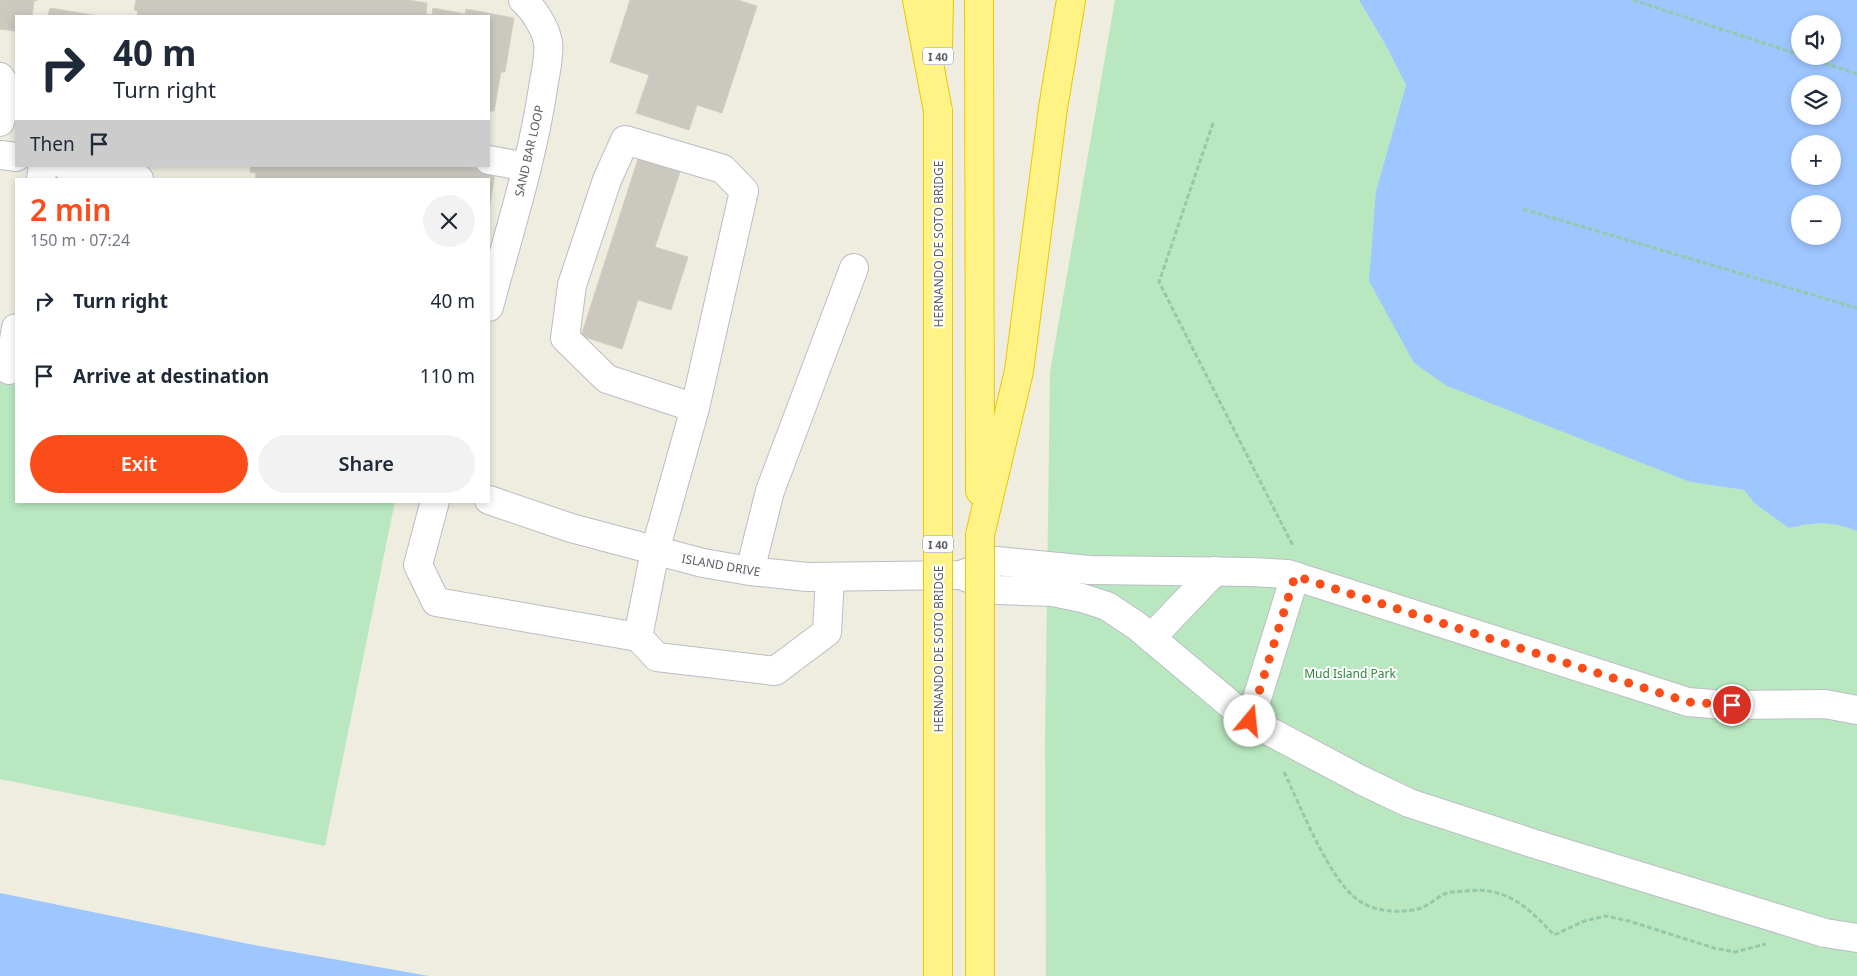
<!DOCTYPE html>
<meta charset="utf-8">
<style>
:root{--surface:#fff;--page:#f2f2f3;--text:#1f2937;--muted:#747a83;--accent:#fa4d19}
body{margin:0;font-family:"Noto Sans",sans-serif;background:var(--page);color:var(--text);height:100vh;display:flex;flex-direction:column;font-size:19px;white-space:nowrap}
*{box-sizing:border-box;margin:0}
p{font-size:16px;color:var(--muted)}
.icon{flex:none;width:28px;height:28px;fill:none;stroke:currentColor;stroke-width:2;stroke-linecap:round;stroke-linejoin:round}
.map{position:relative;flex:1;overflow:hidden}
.drawer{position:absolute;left:15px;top:178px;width:475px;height:325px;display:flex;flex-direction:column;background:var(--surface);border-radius:0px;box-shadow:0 2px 8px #0003}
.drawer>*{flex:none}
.guide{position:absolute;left:15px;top:15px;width:475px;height:152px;border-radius:0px;box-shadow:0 2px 8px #0003;background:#fff;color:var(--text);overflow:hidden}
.buttons{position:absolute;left:1791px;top:15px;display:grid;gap:10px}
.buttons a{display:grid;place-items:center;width:50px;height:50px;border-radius:50%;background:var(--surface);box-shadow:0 2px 8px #0003;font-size:25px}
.pin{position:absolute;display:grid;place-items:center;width:42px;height:42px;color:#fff;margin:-21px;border:2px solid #fff;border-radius:50%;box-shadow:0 1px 5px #0007}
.me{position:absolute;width:55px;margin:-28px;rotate:17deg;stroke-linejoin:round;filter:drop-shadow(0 0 4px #0008)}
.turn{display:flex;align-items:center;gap:18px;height:105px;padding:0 15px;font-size:22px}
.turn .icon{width:65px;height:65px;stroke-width:2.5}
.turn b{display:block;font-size:35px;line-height:42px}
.then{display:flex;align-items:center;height:48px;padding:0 15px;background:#0003;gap:10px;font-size:19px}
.round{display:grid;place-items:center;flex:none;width:52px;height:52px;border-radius:26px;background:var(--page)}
.overview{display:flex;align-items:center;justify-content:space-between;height:85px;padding:0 15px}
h1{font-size:30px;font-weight:600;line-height:38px;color:var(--accent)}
.action{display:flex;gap:10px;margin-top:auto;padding:10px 15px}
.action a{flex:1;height:58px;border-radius:30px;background:var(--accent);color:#fff;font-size:20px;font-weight:600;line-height:58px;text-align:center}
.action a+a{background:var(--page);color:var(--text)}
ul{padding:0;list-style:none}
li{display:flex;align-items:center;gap:15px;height:75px;padding:0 15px}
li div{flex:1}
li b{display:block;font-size:19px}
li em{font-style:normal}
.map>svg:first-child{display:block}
</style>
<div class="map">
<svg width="1857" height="976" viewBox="0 0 1857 976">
<rect width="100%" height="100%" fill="#eeede0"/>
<g fill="#b9e8c0">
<path d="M 1115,0 L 1359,0 L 1385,44 L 1406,85 L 1376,191 L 1690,482 L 1744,490 L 1755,504 L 1789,528 C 1816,522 1831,521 1857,531 L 1857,976 L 1046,976 L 1045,740 L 1050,372 Z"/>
<path d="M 0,382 L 16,385 L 16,501 L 395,501 L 325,846 L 0,779 Z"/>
</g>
<g fill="#9ec6ff" fill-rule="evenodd">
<path d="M 1359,0 L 1857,0 L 1857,531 C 1831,521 1816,522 1789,528 L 1755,504 L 1744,490 L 1690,482 L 1447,386 L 1414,363 L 1369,281 L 1376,191 L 1406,85 L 1385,44 ZM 1800,24 L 1832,24 L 1832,56 L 1800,56 ZM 1800,84 L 1832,84 L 1832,116 L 1800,116 ZM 1800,144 L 1832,144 L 1832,176 L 1800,176 ZM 1800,204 L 1832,204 L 1832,236 L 1800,236 Z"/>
<path d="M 0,893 L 249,944 L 429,976 L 0,976 Z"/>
</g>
<g fill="#cbc9bf" stroke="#d3cfbe">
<path d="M 0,0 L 38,0 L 34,1 L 32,16 L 16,16 L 16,31 L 0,29 Z"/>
<path d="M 136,0 L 408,0 L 427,3 L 426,14 L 432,15 L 433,8 L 465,14 L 466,9 L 514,18 L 505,72 L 501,72 L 494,111 L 489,111 L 489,16 L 137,16 L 138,11 L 134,10 Z"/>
<path d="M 630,0 L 738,0 L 757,6 L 722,113 L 697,105 L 689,130 L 636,113 L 649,75 L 610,62 Z"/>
<path d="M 50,8 L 98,16 L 48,16 Z"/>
<path d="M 638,159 L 680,172 L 655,247 L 688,257 L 671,310 L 638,300 L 622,349 L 581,336 Z"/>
<path d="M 251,166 L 464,166 L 495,172 L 489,211 L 489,179 L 255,179 L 256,173 L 250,172 Z"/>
</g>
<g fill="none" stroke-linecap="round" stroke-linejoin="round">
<g stroke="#bbbdc3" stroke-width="30">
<g id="minor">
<path d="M 0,77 C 10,89 3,108 0,122"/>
<path d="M 0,155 L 16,157"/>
<path d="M 489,160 L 527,167"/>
<path d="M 66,166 L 139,179"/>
<path d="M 41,179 L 43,166"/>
<path d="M 489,307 C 508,235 532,162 543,88 C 545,74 550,57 548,42 C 545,27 534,10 523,0"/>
<path d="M 9,370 L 16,328"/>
<path d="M 489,500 L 571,528 L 703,563 L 750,571 L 807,577 L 961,575 L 996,561 L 1089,570 L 1252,572 L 1288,574 L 1688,702 L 1725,705 L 1825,704 L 1857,710"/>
<path d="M 435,501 L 418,565 L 436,602 L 638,637 L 655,551 L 695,408 L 744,191 L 723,169 L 625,140 L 607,180 L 572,285 L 565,338 L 607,379 L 695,408"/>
<path d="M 750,571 L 770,491 L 854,268"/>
<path d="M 961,575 L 998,590 L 1053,592 L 1082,598 L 1107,606 L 1137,626 L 1250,721 L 1361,780 L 1409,803 L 1535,844 L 1825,933 L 1857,938"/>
<path d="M 638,637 L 657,657 L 775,671 L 827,632 L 830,577"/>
<path d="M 1151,638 L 1215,571"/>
<path d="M 1250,721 L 1295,576"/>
</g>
</g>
<g stroke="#edc700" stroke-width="30">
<g id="highway">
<path d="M 917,0 L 938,111"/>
<path d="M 979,0 L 980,491"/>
<path d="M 938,46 L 939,0"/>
<path d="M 980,535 L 1019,371 L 1053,108 L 1071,0"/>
</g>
</g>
<g stroke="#92caaa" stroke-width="3" stroke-dasharray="5 2.5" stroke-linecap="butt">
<path d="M 1633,0 L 1800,55"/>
<path d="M 1803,56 L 1857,74"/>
<path d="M 1213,123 L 1159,282 L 1293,546"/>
<path d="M 1523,209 L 1857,308"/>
<path d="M 1284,772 C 1300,805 1329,880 1358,900 C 1374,912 1402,914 1421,908 C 1430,905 1438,896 1447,893 C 1453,891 1460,892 1466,891 C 1506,886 1528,907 1554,935 L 1584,921 L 1606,916 L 1629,921 L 1714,948 L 1735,952 L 1766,944"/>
</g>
<use href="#minor" stroke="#fff" stroke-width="28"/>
<use href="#highway" stroke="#fff385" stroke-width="28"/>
<g stroke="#edc700" stroke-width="30" stroke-linecap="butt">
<g id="highway-bridge">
<path d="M 938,111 L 938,976"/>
<path d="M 980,535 L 980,976"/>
</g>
</g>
<use href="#highway-bridge" stroke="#fff385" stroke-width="28"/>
</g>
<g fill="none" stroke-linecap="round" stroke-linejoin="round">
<path stroke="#fa4d19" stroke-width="9" stroke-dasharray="0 16.2" d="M 1250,721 L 1295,576 L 1688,702 L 1732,705"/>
</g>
<g text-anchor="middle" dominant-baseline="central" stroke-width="4" stroke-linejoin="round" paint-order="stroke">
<g fill="#fff" stroke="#8b8d92" stroke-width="1">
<rect x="923" y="47.5" width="30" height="17" rx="4"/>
<rect x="923" y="535.5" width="30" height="17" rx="4"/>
</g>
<g font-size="11" font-weight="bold" fill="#595c63">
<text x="938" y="56">I 40</text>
<text x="938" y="544">I 40</text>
</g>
<g font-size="12" fill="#595c63" stroke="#fff">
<text transform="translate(529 151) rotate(-77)">SAND BAR LOOP</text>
<text transform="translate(938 244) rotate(-90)">HERNANDO DE SOTO BRIDGE</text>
<text transform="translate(721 565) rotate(10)">ISLAND DRIVE</text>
<text transform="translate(938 649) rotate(-90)">HERNANDO DE SOTO BRIDGE</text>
</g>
<g font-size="12" fill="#2c873e" stroke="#fff">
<text x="1350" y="673">Mud Island Park</text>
</g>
</g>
</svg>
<div class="buttons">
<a><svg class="icon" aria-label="sound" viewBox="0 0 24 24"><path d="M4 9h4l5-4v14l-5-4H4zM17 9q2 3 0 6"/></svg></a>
<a><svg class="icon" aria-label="layers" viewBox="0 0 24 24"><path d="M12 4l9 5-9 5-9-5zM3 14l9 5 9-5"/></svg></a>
<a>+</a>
<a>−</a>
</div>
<div class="pin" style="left:1732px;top:705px;background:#d93025"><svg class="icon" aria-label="arrive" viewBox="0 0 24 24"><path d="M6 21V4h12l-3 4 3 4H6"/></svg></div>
<svg class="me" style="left:1250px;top:721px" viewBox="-20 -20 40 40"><circle r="19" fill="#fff"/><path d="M0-13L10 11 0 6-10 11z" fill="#fa4d19"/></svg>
<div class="guide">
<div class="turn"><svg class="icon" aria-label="right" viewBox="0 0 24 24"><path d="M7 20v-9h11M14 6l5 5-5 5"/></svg><div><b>40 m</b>Turn right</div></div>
<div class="then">Then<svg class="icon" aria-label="arrive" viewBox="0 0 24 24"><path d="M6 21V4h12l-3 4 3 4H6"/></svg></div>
</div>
<section class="drawer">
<div class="overview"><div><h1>2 min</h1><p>150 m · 07:24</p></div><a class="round"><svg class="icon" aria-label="close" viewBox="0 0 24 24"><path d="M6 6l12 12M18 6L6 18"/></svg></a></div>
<ul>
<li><svg class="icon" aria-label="right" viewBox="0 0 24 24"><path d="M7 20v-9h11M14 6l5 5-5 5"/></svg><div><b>Turn right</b></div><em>40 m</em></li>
<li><svg class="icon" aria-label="arrive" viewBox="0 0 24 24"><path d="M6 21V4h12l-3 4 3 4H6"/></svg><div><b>Arrive at destination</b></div><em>110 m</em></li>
</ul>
<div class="action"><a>Exit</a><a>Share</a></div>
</section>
</div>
